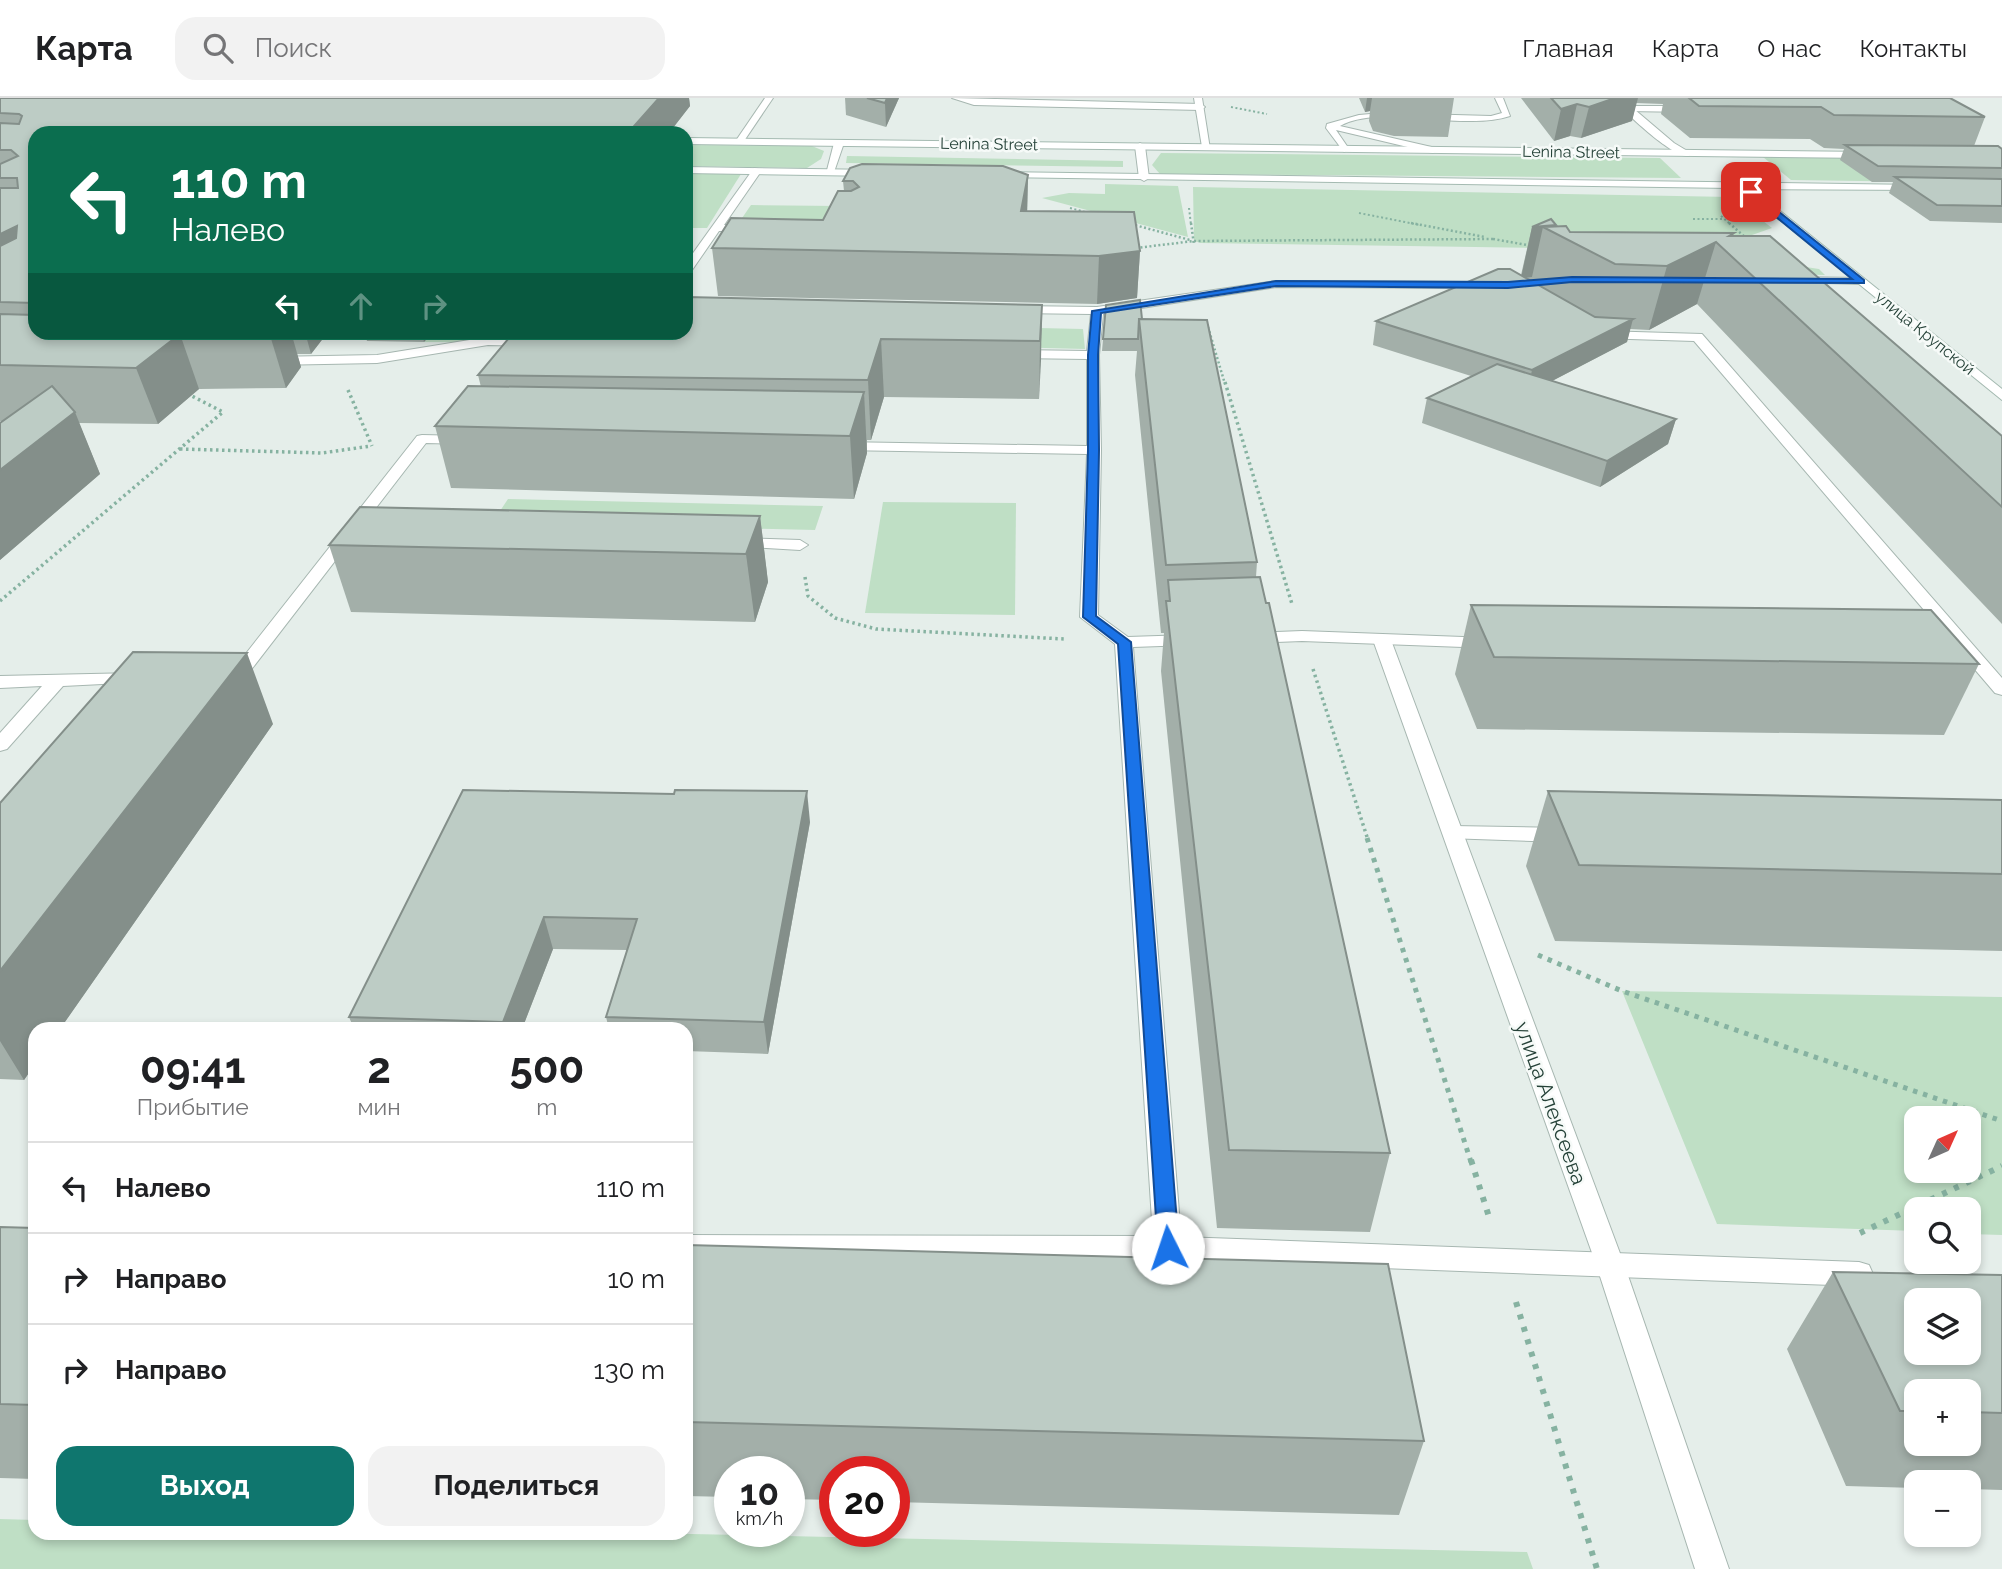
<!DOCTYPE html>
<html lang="ru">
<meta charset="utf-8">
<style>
:root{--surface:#fff;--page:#f2f2f2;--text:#202124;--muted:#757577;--line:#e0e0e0;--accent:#0f766e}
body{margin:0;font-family:Raleway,sans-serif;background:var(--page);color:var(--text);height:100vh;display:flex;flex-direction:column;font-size:26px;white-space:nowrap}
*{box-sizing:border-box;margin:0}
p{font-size:23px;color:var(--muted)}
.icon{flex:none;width:38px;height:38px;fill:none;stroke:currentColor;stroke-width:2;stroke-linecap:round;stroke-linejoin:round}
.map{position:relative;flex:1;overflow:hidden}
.drawer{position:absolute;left:28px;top:924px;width:665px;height:518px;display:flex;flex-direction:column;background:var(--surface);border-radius:21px;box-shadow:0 4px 10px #0003}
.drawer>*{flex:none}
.guide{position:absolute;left:28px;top:28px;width:665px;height:214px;border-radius:21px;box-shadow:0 4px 10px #0003;background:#0b6e4f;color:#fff;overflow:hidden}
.needle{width:46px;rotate:45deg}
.fabs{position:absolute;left:1904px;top:1008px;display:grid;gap:14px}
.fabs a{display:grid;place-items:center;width:77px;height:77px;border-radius:14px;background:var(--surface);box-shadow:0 4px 10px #0003;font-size:35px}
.speed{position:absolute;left:714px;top:1358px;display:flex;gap:14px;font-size:35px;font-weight:700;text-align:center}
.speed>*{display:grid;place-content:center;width:91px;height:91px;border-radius:50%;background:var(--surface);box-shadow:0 4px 10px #0003;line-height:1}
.speed small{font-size:18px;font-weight:400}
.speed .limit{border:10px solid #d22;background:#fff;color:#111}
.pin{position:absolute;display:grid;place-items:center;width:60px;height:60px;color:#fff;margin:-30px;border-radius:14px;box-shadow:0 4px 10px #0006}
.me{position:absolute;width:77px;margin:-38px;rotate:356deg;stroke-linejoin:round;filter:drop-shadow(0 0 5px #0008)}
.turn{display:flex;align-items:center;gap:24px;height:147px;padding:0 28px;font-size:32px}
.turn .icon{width:91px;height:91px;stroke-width:2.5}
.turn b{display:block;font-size:49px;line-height:60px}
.lanes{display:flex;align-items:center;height:66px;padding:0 28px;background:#0003;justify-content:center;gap:35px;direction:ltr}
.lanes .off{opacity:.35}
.eta{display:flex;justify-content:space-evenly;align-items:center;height:119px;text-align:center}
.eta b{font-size:42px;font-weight:700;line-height:49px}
.primary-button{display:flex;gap:14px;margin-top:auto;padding:14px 28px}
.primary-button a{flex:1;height:80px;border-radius:21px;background:var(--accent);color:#fff;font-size:28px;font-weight:700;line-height:80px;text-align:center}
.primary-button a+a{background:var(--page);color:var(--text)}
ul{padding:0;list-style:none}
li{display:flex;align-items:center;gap:21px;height:91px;padding:0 28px;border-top:2px solid var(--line)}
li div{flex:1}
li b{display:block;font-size:26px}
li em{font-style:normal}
header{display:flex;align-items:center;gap:42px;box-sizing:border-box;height:98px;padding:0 35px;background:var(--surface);border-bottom:2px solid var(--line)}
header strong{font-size:33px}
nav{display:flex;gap:38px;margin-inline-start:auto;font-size:24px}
.search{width:490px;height:63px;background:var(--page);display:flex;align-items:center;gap:18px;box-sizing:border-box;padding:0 24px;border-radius:21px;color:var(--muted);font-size:26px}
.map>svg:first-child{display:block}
</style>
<header>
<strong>Карта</strong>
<div class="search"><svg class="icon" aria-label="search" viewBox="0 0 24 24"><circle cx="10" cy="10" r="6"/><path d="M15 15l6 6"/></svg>Поиск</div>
<nav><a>Главная</a><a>Карта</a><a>О нас</a><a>Контакты</a></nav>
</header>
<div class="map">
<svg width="2002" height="1471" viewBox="0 0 2002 1471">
<rect width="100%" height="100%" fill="#e5eeea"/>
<g fill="#bfdfc5" fill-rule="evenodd">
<path d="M 686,47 L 812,48 L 824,53 L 821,61 L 807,70 L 686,68 Z"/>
<path d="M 1161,55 L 1660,60 L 1681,80 L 1160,76 L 1152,67 Z"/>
<path d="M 847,58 L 1123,63 L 1123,69 L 846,65 Z"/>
<path d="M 1763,59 L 2002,61 L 2002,85 L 1791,82 Z"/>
<path d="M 686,75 L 741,76 L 707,130 L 686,130 Z"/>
<path d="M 1105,86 L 1178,88 L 1188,139 L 1042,100 L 1069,95 L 1105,96 Z"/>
<path d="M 1193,89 L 1732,99 L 1772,130 L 1752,137 L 1786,166 L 1819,171 L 1825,177 L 1773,176 L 1539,150 L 1201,145 L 1194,143 Z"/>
<path d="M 751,107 L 839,108 L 830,128 L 740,123 Z"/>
<path d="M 686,222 L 1083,231 L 1085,251 L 598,238 L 571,245 L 424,244 L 433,234 L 686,234 Z"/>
<path d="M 508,401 L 823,408 L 815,432 L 722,430 L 478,446 Z"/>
<path d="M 883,404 L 1016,405 L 1015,517 L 865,515 Z"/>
<path d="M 1622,893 L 2002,899 L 2002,1137 L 1969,1136 L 1969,1111 L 1916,1111 L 1916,1133 L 1717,1126 ZM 1916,1020 L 1969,1020 L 1969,1073 L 1916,1073 Z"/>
<path d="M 0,1421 L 35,1422 L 35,1435 L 643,1435 L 1527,1454 L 1533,1471 L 0,1471 Z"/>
</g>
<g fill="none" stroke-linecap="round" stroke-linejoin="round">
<g stroke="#a7b7b1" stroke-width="2">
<g id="lane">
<path d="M 952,0 L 1201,6 L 1205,9 L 1201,12 L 974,7 Z"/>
<path d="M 1495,0 L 1503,0 L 1510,18 C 1462,34 1380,5 1340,28 L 1436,50 L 1438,52 L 1433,55 L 1336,32 L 1349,51 L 1344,54 L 1326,30 L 1327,26 L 1359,17 L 1382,15 L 1491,18 L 1502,15 Z"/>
<path d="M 1629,8 L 1690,8 L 1694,11 L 1690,14 L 1626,13 Z"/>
<path d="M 754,70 L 762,72 L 724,127 L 754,127 L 759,130 L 754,133 L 719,133 L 690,175 L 686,176 L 686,165 Z"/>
<path d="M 1793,179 L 1861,180 L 1867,183 L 1861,186 L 1789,184 L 1787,182 Z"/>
<path d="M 1276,183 L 1488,184 L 1494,187 L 1488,190 L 1276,189 L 1103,216 L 1099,257 L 1101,352 L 1098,517 L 1128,539 L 1189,537 L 1198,542 L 1189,547 L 1133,549 L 1181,1139 L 1859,1164 L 1869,1167 L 1873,1176 L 1869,1185 L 1859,1188 L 1168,1162 L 686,1161 L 686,1137 L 1153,1138 L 1115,546 L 1080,519 L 1087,356 L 841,352 L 834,348 L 841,344 L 1087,348 L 1087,261 L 1012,260 L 1006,256 L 1012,252 L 1087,253 L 1091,216 L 1014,215 L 1010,214 L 1010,208 L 1097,209 Z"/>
<path d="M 1602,233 L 1702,236 L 2002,580 L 2002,597 L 1995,595 L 1694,243 L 1598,240 L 1596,237 Z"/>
<path d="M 488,239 L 532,240 L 538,244 L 532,248 L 488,247 L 377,265 L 272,267 L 266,263 L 272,259 L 377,257 Z"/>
<path d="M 422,337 L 465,338 L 472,342 L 465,346 L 426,345 L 244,581 L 222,581 L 219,577 L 222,573 L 233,572 L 417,338 Z"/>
<path d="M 737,440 L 800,442 L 808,447 L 800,452 L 731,448 L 729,445 L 731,442 Z"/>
<path d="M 1302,533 L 1490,540 L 1499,545 L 1490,550 L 1302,543 L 1249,545 L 1240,540 L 1249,535 Z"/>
<path d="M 136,575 L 145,580 L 142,584 L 63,588 L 7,651 L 0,653 L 0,635 L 42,588 L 0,590 L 0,578 Z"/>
<path d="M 1453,728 L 1562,730 L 1569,732 L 1573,737 L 1569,742 L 1562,744 L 1446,740 L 1443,735 L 1446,730 Z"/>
</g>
</g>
<g stroke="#a7b7b1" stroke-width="2">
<g id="street">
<path d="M 765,0 L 773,0 L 742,46 L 736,46 L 735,44 Z"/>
<path d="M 1194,0 L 1202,0 L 1210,51 L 1202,49 Z"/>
<path d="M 1612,0 L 1621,0 L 1674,45 L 1689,54 L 1689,58 C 1671,59 1625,14 1612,0 Z"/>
<path d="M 839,42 L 844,45 L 834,74 L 826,76 L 834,45 Z"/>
<path d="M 1140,45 L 1145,48 L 1149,80 L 1144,83 L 1139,80 L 1135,48 Z"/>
<path d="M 1382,537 L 1391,542 L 1624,1166 L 1729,1471 L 1695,1471 L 1596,1166 L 1373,542 Z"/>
</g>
</g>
<g stroke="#a4bab1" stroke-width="2">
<g id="secondary">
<path d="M 686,40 L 1870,54 L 1875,57 L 1870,60 L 686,46 Z"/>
<path d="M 686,69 L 876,72 L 881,75 L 876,78 L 686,75 Z"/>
<path d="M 1000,74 L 1919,87 L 1924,90 L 1922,92 L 1749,91 L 1754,92 L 2002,291 L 2002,302 L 1748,96 L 1731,90 L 997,79 L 995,77 Z"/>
</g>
</g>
<g stroke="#86b2a1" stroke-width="2" stroke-dasharray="2 2.5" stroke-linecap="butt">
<path d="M 1231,9 L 1267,16"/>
<path d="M 1070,110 L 1089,115"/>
<path d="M 1189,110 L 1191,127"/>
<path d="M 1359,115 L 1420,127"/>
<path d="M 1721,118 L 1731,127"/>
<path d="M 1693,121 L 1723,121"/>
</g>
<g stroke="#86b2a1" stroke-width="2.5" stroke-dasharray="2 2.5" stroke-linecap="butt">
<path d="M 1191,125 L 1194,147"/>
<path d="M 1411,125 L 1485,139"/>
<path d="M 1729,125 L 1746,140"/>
<path d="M 1131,126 L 1190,142"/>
<path d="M 1493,141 L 1533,148"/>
<path d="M 1136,150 L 1194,143 L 1494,141"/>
<path d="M 1208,229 L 1225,286"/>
</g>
<g stroke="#86b2a1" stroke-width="3.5" stroke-dasharray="2.5 3.5" stroke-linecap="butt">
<path d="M 1225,284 L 1292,506"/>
<path d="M 348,292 L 372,348"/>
<path d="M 180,351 L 322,355 L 371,348"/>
<path d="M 805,479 L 808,498 L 835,520 L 876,531 L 1064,541"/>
<path d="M 0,503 L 223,314 L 188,296"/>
<path d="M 1313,571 L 1368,742"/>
</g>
<g stroke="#86b2a1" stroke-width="5" stroke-dasharray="4.5 6" stroke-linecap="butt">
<path d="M 1367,740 L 1471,1064"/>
<path d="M 1538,857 L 1622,893 L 2002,1023"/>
</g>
<g stroke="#86b2a1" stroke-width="6" stroke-dasharray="5 8" stroke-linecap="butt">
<path d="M 1471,1062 L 1490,1122"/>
<path d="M 1860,1135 L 2002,1068"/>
<path d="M 1516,1204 L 1597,1471"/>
</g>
<use href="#lane" fill="#fff" fill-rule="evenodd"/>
<use href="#street" fill="#fff" fill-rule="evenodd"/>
<use href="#secondary" fill="#fff" fill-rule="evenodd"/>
</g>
<g fill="#a3afa9" fill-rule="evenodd">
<path d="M 0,0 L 689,0 L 690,8 L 669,35 L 35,35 L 35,234 L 328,234 L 311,256 L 297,256 L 301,269 L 286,290 L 199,291 L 158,326 L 79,325 L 100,376 L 0,462 L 0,325 L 3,323 L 0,323 Z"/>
<path d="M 845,0 L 899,0 L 886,29 L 846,17 Z"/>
<path d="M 1359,0 L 1454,0 L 1448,39 L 1394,38 L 1373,33 L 1369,23 L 1370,13 L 1365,14 Z"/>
<path d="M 1521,0 L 1950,0 L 1985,19 L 1974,48 L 2002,51 L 2002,125 L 1930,123 L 1889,95 L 1893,84 L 1872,84 L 1840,62 L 1844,51 L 1824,50 L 1810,41 L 1690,40 L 1661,16 L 1663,6 L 1636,5 L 1632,23 L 1581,40 L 1570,38 L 1554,43 Z"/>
<path d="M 1028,77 L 1027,113 L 1140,153 L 1137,200 L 1097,206 L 718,198 L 712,150 L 823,122 L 844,93 L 843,83 Z"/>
<path d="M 1556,127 L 1556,129 L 1570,134 L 1734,135 L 1733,138 L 2002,338 L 2002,526 L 1697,206 L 1649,232 L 1630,231 L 1627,244 L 1552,283 L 1676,321 L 1668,346 L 1600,389 L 1422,325 L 1427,300 L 1471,278 L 1373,247 L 1376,223 L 1521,177 L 1532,129 Z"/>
<path d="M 1042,207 L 1039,301 L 884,299 L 871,342 L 867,342 L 867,355 L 854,401 L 451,390 L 435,328 L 481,289 L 478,277 Z"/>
<path d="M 1142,221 L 1257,464 L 1256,479 L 1390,1055 L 1370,1134 L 1217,1130 L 1161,573 L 1164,535 L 1161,535 L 1135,277 L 1137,253 L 1102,253 L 1103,241 Z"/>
<path d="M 364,234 L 433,234 L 424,244 L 367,243 Z"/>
<path d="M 760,418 L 768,484 L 755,524 L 351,514 L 329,447 Z"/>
<path d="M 1471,507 L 1979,566 L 1944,637 L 1477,631 L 1455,576 Z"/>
<path d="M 273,626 L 60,931 L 35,931 L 35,966 L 24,982 L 0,981 L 0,705 Z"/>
<path d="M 463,692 L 810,724 L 768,956 L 686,953 L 686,931 L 609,931 L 606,919 L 627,852 L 553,851 L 522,931 L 354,931 L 349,919 Z"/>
<path d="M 1548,693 L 2002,702 L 2002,853 L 1555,843 L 1526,768 Z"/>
<path d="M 0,1129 L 35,1130 L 35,1381 L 0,1380 Z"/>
<path d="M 686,1147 L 1424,1343 L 1399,1417 L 894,1404 L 894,1374 L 835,1374 L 835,1402 L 789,1401 L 789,1374 L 730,1374 L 730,1399 L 686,1398 Z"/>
<path d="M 1833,1174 L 2002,1177 L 2002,1392 L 1969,1391 L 1969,1384 L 1916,1384 L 1916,1390 L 1846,1388 L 1787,1251 ZM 1916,1293 L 1969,1293 L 1969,1346 L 1916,1346 Z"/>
</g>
<g fill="#848f8a">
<path d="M 659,0 L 689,0 L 690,8 L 669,35 L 628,35 Z"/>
<path d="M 887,0 L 899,0 L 886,29 L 885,5 Z"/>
<path d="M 1367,0 L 1372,0 L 1370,13 L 1365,14 Z"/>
<path d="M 1615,0 L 1638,0 L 1632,23 L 1581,40 L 1589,9 Z"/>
<path d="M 1577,6 L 1570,38 L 1554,43 L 1561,11 Z"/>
<path d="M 1028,77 L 1027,121 L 1021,158 L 1021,113 Z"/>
<path d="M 1556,127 L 1554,135 L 1543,129 L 1532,179 L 1521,180 L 1532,129 Z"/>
<path d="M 17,128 L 35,172 L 0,196 L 0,136 Z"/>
<path d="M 1716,144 L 1697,206 L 1649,232 L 1667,168 Z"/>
<path d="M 1140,153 L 1137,200 L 1097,206 L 1099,158 Z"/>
<path d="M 1042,207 L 1041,263 L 1039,301 L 1040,243 Z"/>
<path d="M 1633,221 L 1627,244 L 1527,296 L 1532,272 Z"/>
<path d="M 269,234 L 291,234 L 301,269 L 286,290 Z"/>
<path d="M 305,234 L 328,234 L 311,256 Z"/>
<path d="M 422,234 L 433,234 L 424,244 Z"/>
<path d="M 180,236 L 199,291 L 158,326 L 136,270 Z"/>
<path d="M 881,241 L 884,299 L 871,342 L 868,282 Z"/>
<path d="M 864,294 L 867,355 L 854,401 L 850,338 Z"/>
<path d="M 75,314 L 100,376 L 0,462 L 0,372 Z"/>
<path d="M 1676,321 L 1668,346 L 1600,389 L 1607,363 Z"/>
<path d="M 760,418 L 768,484 L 755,524 L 746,456 Z"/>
<path d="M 247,555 L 273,626 L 60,931 L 35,931 L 35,966 L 24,982 L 0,943 L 0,873 Z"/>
<path d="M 807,693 L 810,724 L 768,956 L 764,924 Z"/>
<path d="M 544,819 L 553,851 L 522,931 L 505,931 L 503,924 Z"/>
</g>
<g fill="#bdccc5" stroke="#848f8a" stroke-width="2" fill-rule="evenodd">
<path d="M 0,0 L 659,0 L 628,35 L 35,35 L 35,205 L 0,204 L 0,148 L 16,140 L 17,128 L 0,136 L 0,90 L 18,90 L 17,80 L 0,80 L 0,66 L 18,58 L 11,52 L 0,52 L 0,25 L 19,26 L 22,18 L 19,16 L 0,15 Z"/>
<path d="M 867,0 L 887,0 L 885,5 Z"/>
<path d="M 1551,0 L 1615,0 L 1589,9 L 1577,6 L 1561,11 Z"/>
<path d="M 1689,0 L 1950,0 L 1985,19 L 1834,17 L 1821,9 L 1699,8 Z"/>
<path d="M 1845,47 L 1998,48 L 2002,51 L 2002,70 L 1878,68 Z"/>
<path d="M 862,66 L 1003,68 L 1028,77 L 1021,113 L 1134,114 L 1140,153 L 1099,158 L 712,150 L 731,120 L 823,122 L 838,93 L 851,93 L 859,89 L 853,83 L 843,83 L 850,70 Z"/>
<path d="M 1895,79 L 2002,81 L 2002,108 L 1937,107 Z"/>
<path d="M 1551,121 L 1556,127 L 1532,129 Z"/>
<path d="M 1566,128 L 1570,134 L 1734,135 L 1729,138 L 1770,138 L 2002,338 L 2002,409 L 1716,144 L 1667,168 L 1615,166 L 1543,129 Z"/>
<path d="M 1498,171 L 1510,171 L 1595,219 L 1633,221 L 1532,272 L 1376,223 Z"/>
<path d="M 686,199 L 1042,207 L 1040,243 L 881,241 L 868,282 L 478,277 L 514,234 L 686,234 Z"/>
<path d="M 1140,202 L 1142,221 L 1139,221 L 1138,241 L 1103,241 L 1106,207 Z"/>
<path d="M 0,216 L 35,217 L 35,234 L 269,234 L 180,236 L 136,270 L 0,267 Z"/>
<path d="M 1139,221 L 1207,222 L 1257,464 L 1166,467 Z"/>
<path d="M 1497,266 L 1676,321 L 1607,363 L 1427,300 Z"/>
<path d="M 52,288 L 75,314 L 0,372 L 0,325 Z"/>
<path d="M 468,288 L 864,294 L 850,338 L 435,328 Z"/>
<path d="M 360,409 L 760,418 L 746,456 L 329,447 Z"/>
<path d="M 1260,479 L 1266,505 L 1269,505 L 1390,1055 L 1229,1052 L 1166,503 L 1170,503 L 1168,482 Z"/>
<path d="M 1471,507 L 1931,512 L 1979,566 L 1494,559 Z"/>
<path d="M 133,554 L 247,555 L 0,873 L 0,705 Z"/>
<path d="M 463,692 L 674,696 L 675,692 L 807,693 L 764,924 L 606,919 L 637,821 L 544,819 L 503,924 L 349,919 Z"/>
<path d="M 1548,693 L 2002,702 L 2002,776 L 1579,767 Z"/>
<path d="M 0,1129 L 35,1130 L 35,1307 L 0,1306 Z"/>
<path d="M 686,1147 L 1388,1166 L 1424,1343 L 686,1324 Z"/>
<path d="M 1833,1174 L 2002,1177 L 2002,1315 L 1969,1314 L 1969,1293 L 1916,1293 L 1916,1313 L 1900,1313 ZM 1916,1202 L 1969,1202 L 1969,1255 L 1916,1255 Z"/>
</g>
<path fill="#1a73e8" stroke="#114b97" stroke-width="2" d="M 1748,93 L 1753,93 L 1864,182 L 1864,185 L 1572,184 L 1508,190 L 1276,188 L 1101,215 L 1098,257 L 1099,352 L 1096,518 L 1131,544 L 1179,1150 L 1176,1156 L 1168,1159 L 1161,1156 L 1158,1150 L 1118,546 L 1083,519 L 1088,352 L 1088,257 L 1092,213 L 1276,183 L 1508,184 L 1572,179 L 1852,181 L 1748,96 Z"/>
<g text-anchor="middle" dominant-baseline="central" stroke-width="5" stroke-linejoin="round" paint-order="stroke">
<g font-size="16" fill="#244137" stroke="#f6faf8">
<text transform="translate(989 46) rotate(1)">Lenina Street</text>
<text transform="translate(1571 54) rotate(1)">Lenina Street</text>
<text transform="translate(1925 235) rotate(39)">улица Крупской</text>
</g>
<g font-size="21" fill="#244137" stroke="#f6faf8">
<text transform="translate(1551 1005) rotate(70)">улица Алексеева</text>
</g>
</g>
</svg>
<div class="fabs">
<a><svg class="needle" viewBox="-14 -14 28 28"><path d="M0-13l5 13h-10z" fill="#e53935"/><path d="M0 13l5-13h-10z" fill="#757577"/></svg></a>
<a><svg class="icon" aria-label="search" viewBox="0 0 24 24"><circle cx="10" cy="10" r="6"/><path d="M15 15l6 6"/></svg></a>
<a><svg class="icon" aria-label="layers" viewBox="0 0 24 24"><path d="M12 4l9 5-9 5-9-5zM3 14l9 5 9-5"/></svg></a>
<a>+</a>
<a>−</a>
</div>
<div class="speed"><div>10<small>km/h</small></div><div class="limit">20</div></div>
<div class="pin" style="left:1751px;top:94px;background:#d93025"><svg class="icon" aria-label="arrive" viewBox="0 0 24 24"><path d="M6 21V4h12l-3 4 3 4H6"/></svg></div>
<svg class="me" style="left:1168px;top:1150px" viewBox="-20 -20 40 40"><circle r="19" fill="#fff"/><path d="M0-13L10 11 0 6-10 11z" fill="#1a73e8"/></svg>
<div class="guide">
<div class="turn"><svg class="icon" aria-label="left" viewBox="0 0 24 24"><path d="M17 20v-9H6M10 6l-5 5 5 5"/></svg><div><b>110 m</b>Налево</div></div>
<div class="lanes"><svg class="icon" aria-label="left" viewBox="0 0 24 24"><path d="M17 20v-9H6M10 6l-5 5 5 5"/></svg><svg class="icon off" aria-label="ahead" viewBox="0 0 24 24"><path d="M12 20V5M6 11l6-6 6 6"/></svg><svg class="icon off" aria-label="right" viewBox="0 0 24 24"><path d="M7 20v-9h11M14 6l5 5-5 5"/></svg></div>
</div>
<section class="drawer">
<div class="eta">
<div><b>09:41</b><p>Прибытие</p></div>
<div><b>2</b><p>мин</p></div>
<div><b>500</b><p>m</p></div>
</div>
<ul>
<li><svg class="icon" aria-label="left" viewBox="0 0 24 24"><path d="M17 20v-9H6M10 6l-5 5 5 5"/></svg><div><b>Налево</b></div><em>110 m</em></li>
<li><svg class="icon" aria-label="right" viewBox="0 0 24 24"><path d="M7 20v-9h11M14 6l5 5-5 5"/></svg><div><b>Направо</b></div><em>10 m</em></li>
<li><svg class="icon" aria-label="right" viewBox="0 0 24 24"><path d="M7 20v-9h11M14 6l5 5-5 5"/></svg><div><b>Направо</b></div><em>130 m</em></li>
</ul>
<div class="primary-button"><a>Выход</a><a>Поделиться</a></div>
</section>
</div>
